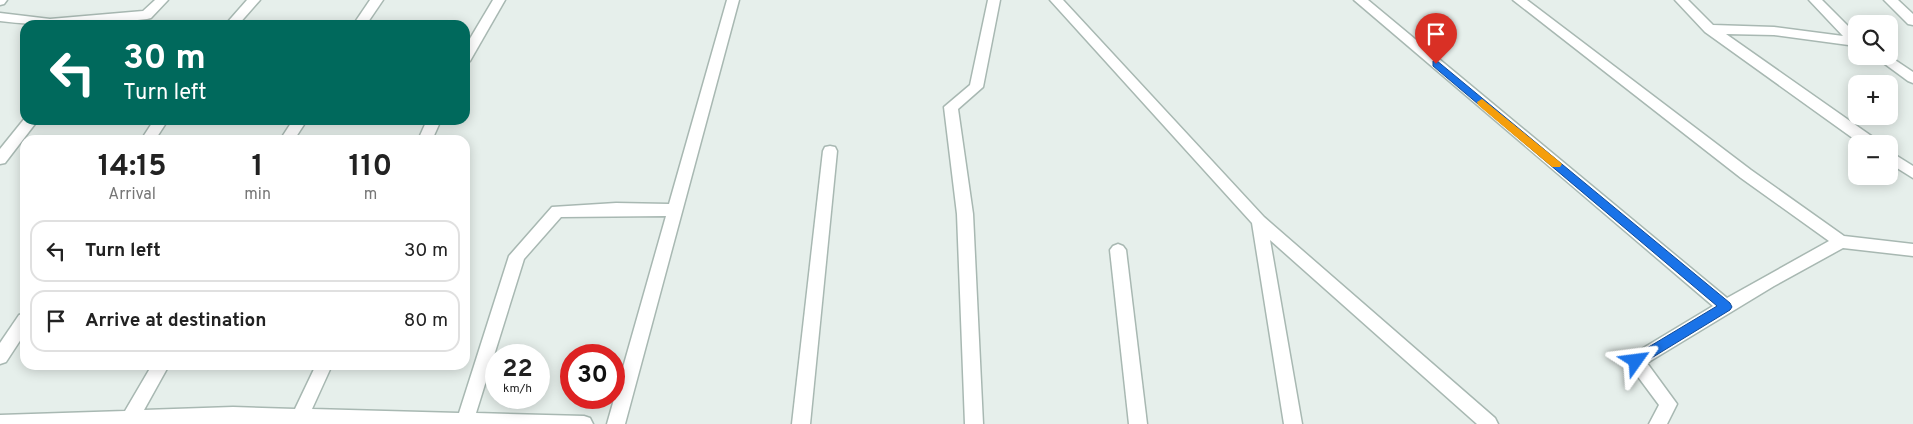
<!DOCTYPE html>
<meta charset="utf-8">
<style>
:root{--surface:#fff;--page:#f6f6f6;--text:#222;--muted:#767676;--line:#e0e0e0}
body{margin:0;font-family:Overpass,sans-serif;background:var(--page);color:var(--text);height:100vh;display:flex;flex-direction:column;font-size:19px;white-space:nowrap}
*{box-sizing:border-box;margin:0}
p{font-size:16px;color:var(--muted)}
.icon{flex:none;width:28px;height:28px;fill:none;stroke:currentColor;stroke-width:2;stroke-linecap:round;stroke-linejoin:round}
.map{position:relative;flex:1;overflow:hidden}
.drawer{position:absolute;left:20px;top:135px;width:450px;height:235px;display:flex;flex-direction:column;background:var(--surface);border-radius:15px;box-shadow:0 2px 12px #0003}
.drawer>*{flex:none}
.guide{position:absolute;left:20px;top:20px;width:450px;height:105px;border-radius:15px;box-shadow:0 2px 12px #0003;background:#00695c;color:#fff;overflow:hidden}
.buttons{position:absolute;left:1848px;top:15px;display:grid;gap:10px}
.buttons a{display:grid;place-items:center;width:50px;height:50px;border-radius:10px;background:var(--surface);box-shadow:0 2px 12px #0003;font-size:25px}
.speed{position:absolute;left:485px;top:344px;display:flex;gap:10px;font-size:25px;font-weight:700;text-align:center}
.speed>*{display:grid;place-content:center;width:65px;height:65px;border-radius:50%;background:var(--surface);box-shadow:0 2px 12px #0003;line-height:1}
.speed small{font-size:12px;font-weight:400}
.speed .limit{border:8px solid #d22;background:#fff;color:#111}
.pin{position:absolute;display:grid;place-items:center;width:42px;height:42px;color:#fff;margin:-51px -21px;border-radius:50% 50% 50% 0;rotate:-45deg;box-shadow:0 0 5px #0007}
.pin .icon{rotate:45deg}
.me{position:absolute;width:55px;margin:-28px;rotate:59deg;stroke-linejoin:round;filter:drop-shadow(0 0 4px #0008)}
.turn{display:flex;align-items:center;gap:18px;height:105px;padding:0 20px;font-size:22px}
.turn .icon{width:65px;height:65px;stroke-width:2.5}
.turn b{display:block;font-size:35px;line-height:42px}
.eta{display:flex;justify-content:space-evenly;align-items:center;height:85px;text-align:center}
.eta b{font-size:30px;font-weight:700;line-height:35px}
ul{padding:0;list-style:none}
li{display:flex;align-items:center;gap:15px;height:62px;margin:0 10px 8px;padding:0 10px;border:2px solid var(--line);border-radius:15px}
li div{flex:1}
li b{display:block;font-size:19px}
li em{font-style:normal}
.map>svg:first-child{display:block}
</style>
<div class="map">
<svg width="1913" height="424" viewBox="0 0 1913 424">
<rect width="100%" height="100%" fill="#e6efeb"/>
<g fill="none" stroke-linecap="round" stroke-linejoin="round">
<g stroke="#a8b8b2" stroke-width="3">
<g id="street">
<path d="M 0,0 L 7,0 L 4,4 L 0,5 Z"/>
<path d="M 155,0 L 168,0 L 151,18 L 147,19 C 98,25 49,27 0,21 L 0,13 L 50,19 L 143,11 Z"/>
<path d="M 247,0 L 260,0 L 238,25 L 225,25 Z"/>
<path d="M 370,0 L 383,0 L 366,25 L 353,25 Z"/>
<path d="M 493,0 L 505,0 L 470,61 L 465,63 L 465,47 Z"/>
<path d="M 727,0 L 739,0 L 625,424 L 607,424 L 666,216 L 561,217 L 524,259 L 476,413 L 584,416 L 590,418 L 593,424 L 0,424 L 0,415 L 125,411 L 152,365 L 169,365 L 144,410 L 233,407 L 295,409 L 316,365 L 332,365 L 312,409 L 459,413 L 509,256 L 552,207 L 616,203 L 669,204 Z"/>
<path d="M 988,0 L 1000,0 L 983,87 L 958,109 L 973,214 L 983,424 L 965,424 L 957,214 L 944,107 L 970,85 Z"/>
<path d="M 1050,0 L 1063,0 L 1264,217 L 1495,418 L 1498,424 L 1477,424 L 1270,240 L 1302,424 L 1284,424 L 1252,223 Z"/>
<path d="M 1354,0 L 1368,0 L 1727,298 L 1829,241 L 1741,178 L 1513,0 L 1527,0 L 1751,170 L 1844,236 L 1913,244 L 1913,256 L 1843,248 L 1774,286 L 1647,363 L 1677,404 L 1667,424 L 1649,424 L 1659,405 L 1630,366 L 1628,361 L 1630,356 L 1713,306 Z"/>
<path d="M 1675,0 L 1688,0 L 1713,25 L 1774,27 L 1843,36 L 1809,0 L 1822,0 L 1856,34 L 1856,46 L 1774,35 L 1726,34 L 1877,140 L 1879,144 L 1861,144 L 1705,32 Z"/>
<path d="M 1884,0 L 1898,0 L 1913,14 L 1913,25 L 1908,24 Z"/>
<path d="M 1874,56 L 1889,56 L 1913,72 L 1913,83 L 1908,81 Z"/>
<path d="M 25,118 L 25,120 L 38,120 L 5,163 L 0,164 L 0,149 Z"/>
<path d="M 154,120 L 168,120 L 155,140 L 141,140 Z"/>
<path d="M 293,120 L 307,120 L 294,140 L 280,140 Z"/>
<path d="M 427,120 L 441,120 L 432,140 L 418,140 Z"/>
<path d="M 830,146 L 835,147 L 837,151 L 810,424 L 792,424 L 823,151 L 825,147 Z"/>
<path d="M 1889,151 L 1913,166 L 1913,178 L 1889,163 Z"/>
<path d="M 1118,244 L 1123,246 L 1126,250 L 1147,424 L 1129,424 L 1110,250 L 1113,246 Z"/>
<path d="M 25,313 L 25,333 L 6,362 L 0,364 L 0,343 L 19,315 Z"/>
</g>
</g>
<use href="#street" fill="#fff" fill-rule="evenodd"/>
</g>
<path fill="#1a73e8" stroke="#114b97" d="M 1436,60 L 1730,303 L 1732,307 L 1730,310 L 1640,365 L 1636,367 L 1632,365 L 1630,361 L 1632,357 L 1717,306 L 1433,66 L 1433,61 Z"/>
<path fill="#f59e0b" d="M 1482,99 L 1560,162 L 1562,164 L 1560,167 L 1552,167 L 1478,105 L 1477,102 Z"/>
</svg>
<div class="buttons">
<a><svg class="icon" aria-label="search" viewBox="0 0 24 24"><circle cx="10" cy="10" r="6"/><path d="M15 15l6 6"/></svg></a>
<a>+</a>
<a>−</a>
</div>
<div class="speed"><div>22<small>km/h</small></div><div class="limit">30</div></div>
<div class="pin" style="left:1436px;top:64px;background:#d93025"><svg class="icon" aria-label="arrive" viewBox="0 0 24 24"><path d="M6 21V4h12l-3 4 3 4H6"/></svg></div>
<svg class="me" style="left:1636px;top:361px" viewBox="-20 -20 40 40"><path d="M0-17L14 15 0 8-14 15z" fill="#1a73e8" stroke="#fff" stroke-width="4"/></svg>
<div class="guide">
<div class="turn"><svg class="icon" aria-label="left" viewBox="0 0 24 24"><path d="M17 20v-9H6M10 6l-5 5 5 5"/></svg><div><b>30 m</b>Turn left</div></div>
</div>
<section class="drawer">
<div class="eta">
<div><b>14:15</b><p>Arrival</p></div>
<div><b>1</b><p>min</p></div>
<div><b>110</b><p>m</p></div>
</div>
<ul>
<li><svg class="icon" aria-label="left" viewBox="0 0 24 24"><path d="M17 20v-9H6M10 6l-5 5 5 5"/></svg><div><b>Turn left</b></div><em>30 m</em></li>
<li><svg class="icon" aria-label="arrive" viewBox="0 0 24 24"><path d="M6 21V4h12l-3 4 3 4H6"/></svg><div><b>Arrive at destination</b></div><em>80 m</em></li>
</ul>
</section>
</div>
